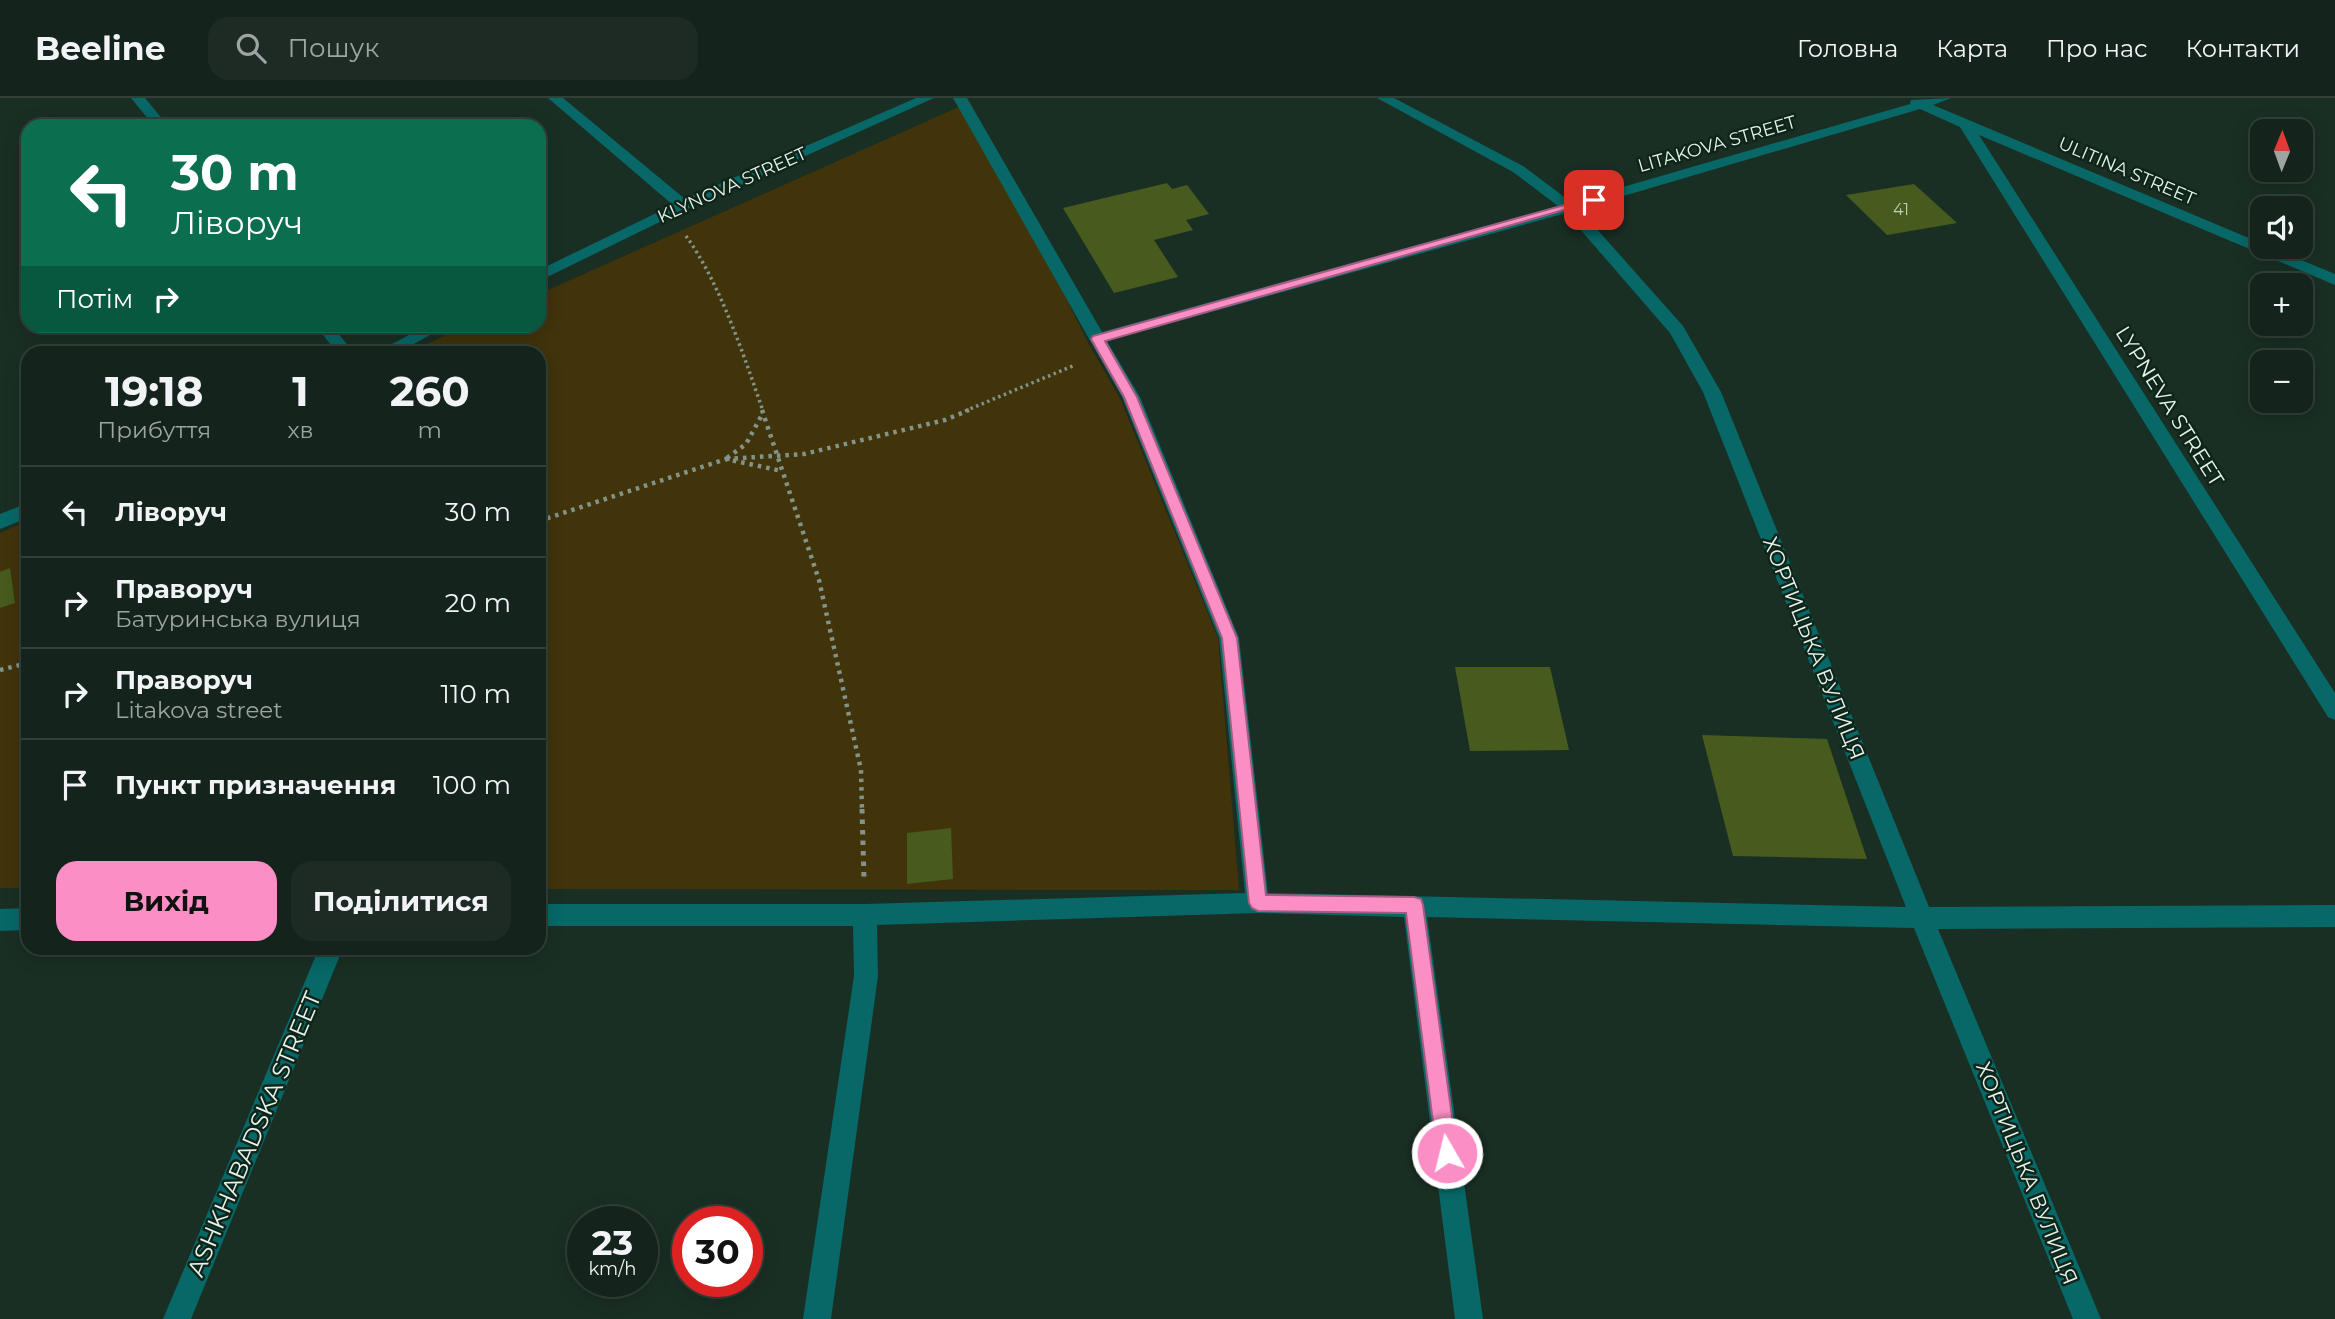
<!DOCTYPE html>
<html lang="uk">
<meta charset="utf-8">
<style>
:root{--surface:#14231b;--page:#1d2b24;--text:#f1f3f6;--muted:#9da4a3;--line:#33403a;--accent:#fb8fc5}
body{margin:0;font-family:Montserrat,sans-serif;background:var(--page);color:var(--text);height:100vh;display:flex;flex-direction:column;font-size:26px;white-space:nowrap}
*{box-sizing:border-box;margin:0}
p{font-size:23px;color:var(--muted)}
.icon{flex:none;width:38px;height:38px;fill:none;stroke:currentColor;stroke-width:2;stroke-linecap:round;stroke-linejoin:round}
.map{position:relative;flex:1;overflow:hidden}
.sheet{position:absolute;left:21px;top:248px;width:525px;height:609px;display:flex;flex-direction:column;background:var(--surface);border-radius:21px;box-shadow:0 4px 18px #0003,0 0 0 2px var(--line)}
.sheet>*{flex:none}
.top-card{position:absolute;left:21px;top:21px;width:525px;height:214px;border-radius:21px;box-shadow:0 4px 18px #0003,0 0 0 2px var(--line);background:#0b6e4f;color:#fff;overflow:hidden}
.needle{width:46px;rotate:1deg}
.tools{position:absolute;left:2250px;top:21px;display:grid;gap:14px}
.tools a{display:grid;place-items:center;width:63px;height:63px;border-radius:14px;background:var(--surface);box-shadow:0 4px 18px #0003,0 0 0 2px var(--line);font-size:35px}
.speed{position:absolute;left:567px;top:1108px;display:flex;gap:14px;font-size:35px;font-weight:700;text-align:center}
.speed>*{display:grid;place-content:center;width:91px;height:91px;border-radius:50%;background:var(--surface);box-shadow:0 4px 18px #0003,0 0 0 2px var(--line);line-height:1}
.speed small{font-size:18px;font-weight:400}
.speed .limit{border:10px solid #d22;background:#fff;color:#111}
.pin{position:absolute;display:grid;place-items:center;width:60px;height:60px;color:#fff;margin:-30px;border-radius:14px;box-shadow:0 4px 10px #0006}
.me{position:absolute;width:77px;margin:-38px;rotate:352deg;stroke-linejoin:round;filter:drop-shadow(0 0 5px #0008)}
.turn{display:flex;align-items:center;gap:24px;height:147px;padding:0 35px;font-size:32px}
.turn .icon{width:91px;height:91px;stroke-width:2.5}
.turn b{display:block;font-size:49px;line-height:60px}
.then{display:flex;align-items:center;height:66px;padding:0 35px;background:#0003;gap:14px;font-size:26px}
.eta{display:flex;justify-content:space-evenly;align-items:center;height:119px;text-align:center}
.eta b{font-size:42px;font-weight:700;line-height:49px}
.action{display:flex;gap:14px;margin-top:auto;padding:14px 35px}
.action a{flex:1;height:80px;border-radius:21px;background:var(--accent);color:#111;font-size:28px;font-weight:700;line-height:80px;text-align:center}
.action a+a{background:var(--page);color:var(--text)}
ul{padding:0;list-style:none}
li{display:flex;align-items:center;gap:21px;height:91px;padding:0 35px;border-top:2px solid var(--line)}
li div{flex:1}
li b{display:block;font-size:26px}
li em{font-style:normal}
header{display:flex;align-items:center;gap:42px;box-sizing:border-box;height:98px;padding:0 35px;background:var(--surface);border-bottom:2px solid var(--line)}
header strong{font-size:33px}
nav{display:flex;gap:38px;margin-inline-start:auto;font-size:24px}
.search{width:490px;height:63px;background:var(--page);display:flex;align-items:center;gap:18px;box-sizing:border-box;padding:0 24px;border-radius:21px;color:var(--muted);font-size:26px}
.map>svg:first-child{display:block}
</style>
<header>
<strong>Beeline</strong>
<div class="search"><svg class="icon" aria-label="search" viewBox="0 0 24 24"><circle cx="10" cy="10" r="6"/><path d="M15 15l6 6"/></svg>Пошук</div>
<nav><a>Головна</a><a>Карта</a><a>Про нас</a><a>Контакти</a></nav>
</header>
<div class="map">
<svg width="2335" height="1221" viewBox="0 0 2335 1221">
<rect width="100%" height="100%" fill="#1a2f24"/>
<g fill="#41340b">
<path d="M 970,4 L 1087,243 L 1120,300 L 1218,540 L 1239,792 L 539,791 L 539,256 L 404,256 L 467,228 L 539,228 L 539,196 Z"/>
<path d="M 28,422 L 28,790 L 0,790 L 0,435 Z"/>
</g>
<g fill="#465b1d">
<path d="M 1167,85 L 1172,91 L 1187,87 L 1209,116 L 1186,122 L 1193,132 L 1154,142 L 1178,179 L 1114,195 L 1063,110 Z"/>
<path d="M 1914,86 L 1957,125 L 1887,137 L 1846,97 Z"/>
<path d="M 10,470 L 15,505 L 0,510 L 0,474 Z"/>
<path d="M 1455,569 L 1550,569 L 1569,652 L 1470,653 Z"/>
<path d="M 1702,637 L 1827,641 L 1867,761 L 1733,758 Z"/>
<path d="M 951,730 L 953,781 L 907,786 L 907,735 Z"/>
</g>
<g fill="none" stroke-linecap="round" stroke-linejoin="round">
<g stroke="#82938a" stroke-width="3.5" stroke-dasharray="2.5 3.5" stroke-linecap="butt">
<path d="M 686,138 C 720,185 744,258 763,313"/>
<path d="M 965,313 L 1075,267"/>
</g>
<g stroke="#82938a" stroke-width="4.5" stroke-dasharray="3.5 5" stroke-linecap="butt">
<path d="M 762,312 L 819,482 L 861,672 L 862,713"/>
<path d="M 727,360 L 746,346 L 763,315"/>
<path d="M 726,361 L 804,356 L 945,322 L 969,312"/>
<path d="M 539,423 L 726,361 L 782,373"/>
<path d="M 0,572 L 28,565"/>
</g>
<path stroke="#82938a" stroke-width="5" stroke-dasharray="4.5 6" stroke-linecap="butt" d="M 862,711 L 864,781"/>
<g fill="#076867" fill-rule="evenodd">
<path d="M 131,0 L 145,0 L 168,28 L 154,28 Z"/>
<path d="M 548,0 L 563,0 L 685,101 L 916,0 L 934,0 L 674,117 L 539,183 L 539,172 L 673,107 Z"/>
<path d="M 953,0 L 967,0 L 1102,234 L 1558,108 L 1513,74 L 1377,0 L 1394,0 L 1523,68 L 1571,104 L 1910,6 L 1911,2 L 1951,0 L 1933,7 L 2263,146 L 2263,149 L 2270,149 L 2335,176 L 2335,187 L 1979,37 L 2335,595 L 2335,622 L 2328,619 L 1960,29 L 1920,11 L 1579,111 L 1683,228 L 1721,294 L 1929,809 L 2335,807 L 2335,829 L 1938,831 L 2101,1221 L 2073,1221 L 1914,830 L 1427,819 L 1483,1221 L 1455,1221 L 1404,819 L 1258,815 L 877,827 L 878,878 L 831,1221 L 803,1221 L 854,878 L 853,828 L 539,828 L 539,806 L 865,806 L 1245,795 L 1219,540 L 1122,299 ZM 1566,115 L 1670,235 L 1703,294 L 1906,809 L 1268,795 L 1239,540 L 1140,299 L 1107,243 Z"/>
<path d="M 316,228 L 332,228 L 355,256 L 338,256 Z"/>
<path d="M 426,228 L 446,228 L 396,256 L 373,256 Z"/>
<path d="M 28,405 L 28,420 L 0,431 L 0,416 Z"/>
<path d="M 28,810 L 28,832 L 0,833 L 0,811 Z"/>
<path d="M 319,850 L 343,850 L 191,1221 L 163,1221 Z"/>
</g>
</g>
<path fill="#fb8fc5" stroke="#a35d80" stroke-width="2" d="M 1590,100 L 1599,102 L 1105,243 L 1137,299 L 1237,540 L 1266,797 L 1414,799 L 1421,801 L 1423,807 L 1457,1055 L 1454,1062 L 1447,1065 L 1440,1062 L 1437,1055 L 1406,815 L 1258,813 L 1252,810 L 1249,805 L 1222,540 L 1124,299 L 1091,241 L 1093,238 Z"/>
<g text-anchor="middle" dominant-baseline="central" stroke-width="5" stroke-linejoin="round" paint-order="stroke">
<g font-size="16" fill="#bdcdb8">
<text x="1901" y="111">41</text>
</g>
<g font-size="18" fill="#e5f3eb" stroke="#10251a">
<text transform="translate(1717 46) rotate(-16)">LITAKOVA STREET</text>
<text transform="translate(2127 73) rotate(23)">ULITINA STREET</text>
<text transform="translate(732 87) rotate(-24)">KLYNOVA STREET</text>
</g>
<g font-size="21" fill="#e5f3eb" stroke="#10251a">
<text transform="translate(2170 308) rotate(58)">LYPNEVA STREET</text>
<text transform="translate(1814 550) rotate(68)">ХОРТИЦЬКА ВУЛИЦЯ</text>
<text transform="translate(2027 1075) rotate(68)">ХОРТИЦЬКА ВУЛИЦЯ</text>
</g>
<g font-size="24" fill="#e5f3eb" stroke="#10251a">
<text transform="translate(254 1036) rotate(-67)">ASHKHABADSKA STREET</text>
</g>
</g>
</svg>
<div class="tools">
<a><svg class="needle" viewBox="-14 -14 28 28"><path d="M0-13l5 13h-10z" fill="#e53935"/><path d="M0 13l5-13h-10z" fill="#9da4a3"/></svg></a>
<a><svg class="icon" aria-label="sound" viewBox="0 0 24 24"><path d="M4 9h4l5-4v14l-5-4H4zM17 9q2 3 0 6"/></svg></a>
<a>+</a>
<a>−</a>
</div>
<div class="speed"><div>23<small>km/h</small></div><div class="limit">30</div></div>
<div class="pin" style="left:1594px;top:102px;background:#d93025"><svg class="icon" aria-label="arrive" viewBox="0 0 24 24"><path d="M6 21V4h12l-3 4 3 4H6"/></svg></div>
<svg class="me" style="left:1447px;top:1055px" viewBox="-20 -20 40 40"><circle r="17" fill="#fb8fc5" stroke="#fff" stroke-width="3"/><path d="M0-11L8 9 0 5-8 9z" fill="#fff"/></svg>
<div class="top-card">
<div class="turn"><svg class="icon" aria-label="left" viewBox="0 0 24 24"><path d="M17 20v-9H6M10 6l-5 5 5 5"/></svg><div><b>30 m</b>Ліворуч</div></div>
<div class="then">Потім<svg class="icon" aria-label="right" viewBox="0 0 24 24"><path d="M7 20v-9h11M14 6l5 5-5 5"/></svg></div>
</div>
<section class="sheet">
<div class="eta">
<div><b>19:18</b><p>Прибуття</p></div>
<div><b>1</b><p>хв</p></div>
<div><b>260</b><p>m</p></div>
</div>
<ul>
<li><svg class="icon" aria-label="left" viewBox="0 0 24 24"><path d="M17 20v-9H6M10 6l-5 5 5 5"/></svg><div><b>Ліворуч</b></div><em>30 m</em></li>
<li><svg class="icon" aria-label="right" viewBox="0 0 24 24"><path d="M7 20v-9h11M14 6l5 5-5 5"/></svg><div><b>Праворуч</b><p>Батуринська вулиця</p></div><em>20 m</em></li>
<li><svg class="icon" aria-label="right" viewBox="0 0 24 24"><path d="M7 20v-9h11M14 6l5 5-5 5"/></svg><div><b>Праворуч</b><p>Litakova street</p></div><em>110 m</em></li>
<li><svg class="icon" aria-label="arrive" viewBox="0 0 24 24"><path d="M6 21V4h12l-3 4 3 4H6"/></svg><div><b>Пункт призначення</b></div><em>100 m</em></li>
</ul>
<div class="action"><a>Вихід</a><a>Поділитися</a></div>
</section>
</div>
